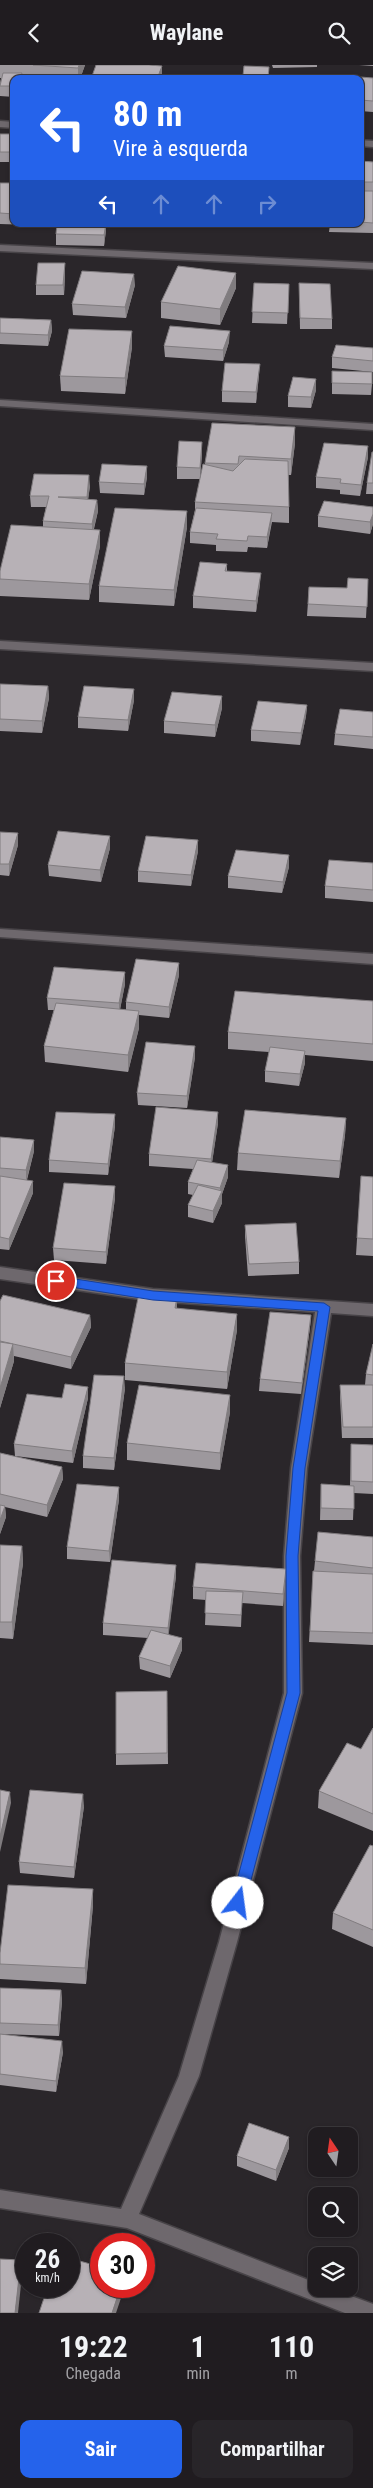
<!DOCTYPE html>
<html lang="pt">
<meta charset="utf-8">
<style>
:root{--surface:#201c20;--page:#282529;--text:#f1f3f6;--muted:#a2a1a5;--line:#3d3a3e;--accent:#2563eb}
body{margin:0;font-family:"Roboto Condensed",sans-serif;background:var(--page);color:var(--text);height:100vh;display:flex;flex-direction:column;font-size:19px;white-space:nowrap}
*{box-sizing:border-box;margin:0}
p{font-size:16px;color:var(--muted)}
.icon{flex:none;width:28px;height:28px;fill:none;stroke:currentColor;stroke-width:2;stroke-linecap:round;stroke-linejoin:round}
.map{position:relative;height:2248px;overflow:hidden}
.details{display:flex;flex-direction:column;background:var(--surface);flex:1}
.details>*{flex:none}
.guide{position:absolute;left:10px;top:10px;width:354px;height:152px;border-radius:10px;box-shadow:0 1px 4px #0004,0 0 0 1px var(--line);background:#2563eb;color:#fff;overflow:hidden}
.needle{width:32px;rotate:347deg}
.controls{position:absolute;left:308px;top:2062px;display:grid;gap:10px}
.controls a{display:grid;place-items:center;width:50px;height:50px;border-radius:10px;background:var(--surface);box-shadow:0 1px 4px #0004,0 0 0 1px var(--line);font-size:25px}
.speed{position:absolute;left:15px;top:2168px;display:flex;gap:10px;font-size:25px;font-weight:700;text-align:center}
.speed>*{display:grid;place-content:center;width:65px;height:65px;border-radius:50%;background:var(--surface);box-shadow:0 1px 4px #0004,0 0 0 1px var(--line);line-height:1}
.speed small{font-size:12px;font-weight:400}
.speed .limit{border:8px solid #d22;background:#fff;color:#111}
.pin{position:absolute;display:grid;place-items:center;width:42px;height:42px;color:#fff;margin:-21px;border:2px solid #fff;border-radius:50%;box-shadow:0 1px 5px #0007}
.me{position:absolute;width:55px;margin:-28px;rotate:15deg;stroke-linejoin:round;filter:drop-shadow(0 0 4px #0008)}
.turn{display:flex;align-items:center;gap:18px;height:105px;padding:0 20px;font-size:22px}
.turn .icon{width:65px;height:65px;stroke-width:2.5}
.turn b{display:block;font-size:35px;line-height:42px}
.lanes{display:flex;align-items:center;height:48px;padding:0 20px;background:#0003;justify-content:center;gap:25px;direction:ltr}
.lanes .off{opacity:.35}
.eta{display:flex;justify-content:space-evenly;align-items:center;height:85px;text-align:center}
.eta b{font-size:30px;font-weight:700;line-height:35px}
.cta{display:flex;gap:10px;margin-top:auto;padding:10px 20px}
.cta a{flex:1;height:58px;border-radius:10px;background:var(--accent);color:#fff;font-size:20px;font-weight:700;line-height:58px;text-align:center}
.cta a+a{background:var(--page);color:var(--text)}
header{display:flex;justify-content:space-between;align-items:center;height:65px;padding:0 20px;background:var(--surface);font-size:22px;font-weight:700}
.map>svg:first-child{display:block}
</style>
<header><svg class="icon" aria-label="back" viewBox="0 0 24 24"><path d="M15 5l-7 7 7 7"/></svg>Waylane<svg class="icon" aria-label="search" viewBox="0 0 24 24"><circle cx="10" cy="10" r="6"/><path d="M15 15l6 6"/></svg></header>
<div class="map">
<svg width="373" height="2248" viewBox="0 0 373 2248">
<rect width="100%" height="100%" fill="#2a262a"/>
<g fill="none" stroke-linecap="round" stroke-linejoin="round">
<g stroke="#474347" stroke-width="3">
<g id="street">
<path d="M 0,56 L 14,57 L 14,63 L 0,62 Z"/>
<path d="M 360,75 L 373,76 L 373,82 L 360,81 Z"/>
<path d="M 0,180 L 373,198 L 373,204 L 0,186 Z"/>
<path d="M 0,335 L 373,359 L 373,365 L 0,341 Z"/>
<path d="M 0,576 L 373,598 L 373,606 L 0,584 Z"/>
<path d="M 0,864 L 373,889 L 373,899 L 0,872 Z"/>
<path d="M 0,1202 L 153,1224 L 373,1239 L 373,1251 L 331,1248 L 307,1403 L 300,1491 L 302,1628 L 237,1877 L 199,2011 L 139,2149 L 316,2218 L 316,2224 L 332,2224 L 373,2239 L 373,2248 L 345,2248 L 127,2163 L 0,2143 L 0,2125 L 121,2144 L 179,2011 L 219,1877 L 284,1628 L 284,1491 L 291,1403 L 315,1247 L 153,1236 L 0,1214 Z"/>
</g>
</g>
<use href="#street" fill="#6e686d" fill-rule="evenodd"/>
</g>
<g fill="#9d989d">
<path d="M 0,0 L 85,0 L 80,14 L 14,14 L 14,32 L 0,31 L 0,19 L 1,13 L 0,13 Z"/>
<path d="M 272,0 L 317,0 L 317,2 L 273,3 Z"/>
<path d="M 359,0 L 373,0 L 373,1 Z"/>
<path d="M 244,1 L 269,2 L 269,14 L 243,14 Z"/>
<path d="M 373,13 L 373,47 L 360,46 L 360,14 Z"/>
<rect x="0" y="69" width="14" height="28"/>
<path d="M 360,96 L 373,97 L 373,168 L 329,167 L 330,159 L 360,159 Z"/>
<path d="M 0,118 L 14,118 L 14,159 L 32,159 L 31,160 L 0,159 Z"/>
<path d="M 57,159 L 106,159 L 106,165 L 104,181 L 56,180 L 56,169 Z"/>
<path d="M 236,208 L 236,223 L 220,260 L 161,253 L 161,237 Z"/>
<path d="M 65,209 L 64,230 L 36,230 L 36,220 Z"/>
<path d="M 254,218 L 289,219 L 287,259 L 252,258 Z"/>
<path d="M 299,218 L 332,254 L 332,264 L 300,264 Z"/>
<path d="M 135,220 L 126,253 L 73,250 L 72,239 Z"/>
<path d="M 0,253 L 51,255 L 52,266 L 48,281 L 0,279 Z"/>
<path d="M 229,277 L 223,296 L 165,292 L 164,281 Z"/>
<path d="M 132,282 L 125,329 L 61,326 L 60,311 Z"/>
<path d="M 373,283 L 373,307 L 332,303 L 332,292 Z"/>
<path d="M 332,306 L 372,319 L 371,330 L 332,329 Z"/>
<path d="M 259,310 L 256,338 L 222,337 L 222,326 Z"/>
<path d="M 316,314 L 316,325 L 311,343 L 288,342 L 288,331 Z"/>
<path d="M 295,378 L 291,410 L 288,410 L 289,442 L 289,458 L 272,457 L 267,483 L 248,482 L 247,487 L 216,486 L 216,480 L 190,478 L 190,467 L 195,445 L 195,437 L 205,398 Z"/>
<path d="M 373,387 L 373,429 L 366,429 L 367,418 Z"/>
<path d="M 202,388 L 200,414 L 177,414 L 177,402 Z"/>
<path d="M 368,392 L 360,431 L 340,429 L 340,425 L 316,423 L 316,412 Z"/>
<path d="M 147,412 L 144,430 L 100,428 L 99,417 Z"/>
<path d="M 90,421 L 88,434 L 97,435 L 98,446 L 94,464 L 100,481 L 89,535 L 0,531 L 0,506 L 43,462 L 43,456 L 46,442 L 31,442 L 30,431 Z"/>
<path d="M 373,442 L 373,459 L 370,469 L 318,462 L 318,451 Z"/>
<path d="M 187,462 L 174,541 L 99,537 L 99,521 Z"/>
<path d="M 227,499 L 227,506 L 260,519 L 256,547 L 193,543 L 193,531 Z"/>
<path d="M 368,514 L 366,553 L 307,551 L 309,522 L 347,523 Z"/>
<path d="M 0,619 L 48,621 L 49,633 L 42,668 L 0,666 Z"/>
<path d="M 134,635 L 128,666 L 78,663 L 78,652 Z"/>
<path d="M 307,640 L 306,651 L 300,680 L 251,676 L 251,665 Z"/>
<path d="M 222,643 L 215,672 L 164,668 L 164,656 Z"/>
<path d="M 373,647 L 373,684 L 334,680 L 335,669 Z"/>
<path d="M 0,767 L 18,780 L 9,811 L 0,810 Z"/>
<path d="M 110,783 L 101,817 L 49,811 L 48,800 Z"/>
<path d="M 198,786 L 191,821 L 138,817 L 138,806 Z"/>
<path d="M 373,798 L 373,837 L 325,833 L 325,821 Z"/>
<path d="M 289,802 L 282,828 L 228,823 L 228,811 Z"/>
<path d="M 125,907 L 125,919 L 120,944 L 126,945 L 126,937 L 179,910 L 169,953 L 139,950 L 139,963 L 128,1007 L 45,997 L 44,981 L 54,945 L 48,945 L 47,933 Z"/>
<path d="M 373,936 L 373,996 L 305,990 L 305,998 L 299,1021 L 265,1017 L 265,1006 L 269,987 L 228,984 L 228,967 Z"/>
<path d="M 195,992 L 187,1043 L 138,1040 L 137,1028 Z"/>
<path d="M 115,1049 L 115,1061 L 108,1110 L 49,1107 L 49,1095 Z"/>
<path d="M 346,1053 L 345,1070 L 339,1113 L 237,1105 L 238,1088 Z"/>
<path d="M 218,1058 L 212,1097 L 228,1112 L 222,1129 L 222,1138 L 213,1158 L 188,1152 L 188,1140 L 193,1130 L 188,1129 L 188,1117 L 193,1104 L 149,1101 L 149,1089 Z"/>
<path d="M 0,1072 L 34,1075 L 34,1086 L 27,1115 L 33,1128 L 9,1185 L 0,1184 Z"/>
<path d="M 361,1111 L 373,1112 L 373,1191 L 356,1190 Z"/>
<path d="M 115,1121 L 115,1133 L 106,1199 L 54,1195 L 53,1183 Z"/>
<path d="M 245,1160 L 299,1197 L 299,1209 L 248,1211 L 245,1171 Z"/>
<path d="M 177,1232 L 177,1243 L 237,1265 L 227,1324 L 125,1315 L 125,1298 Z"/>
<path d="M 0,1236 L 90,1250 L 91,1262 L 71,1304 L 14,1291 L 14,1296 L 0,1343 Z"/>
<path d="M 311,1250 L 310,1262 L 301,1329 L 259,1326 L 260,1314 Z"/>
<path d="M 373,1279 L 373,1373 L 342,1373 L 340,1332 L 340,1320 L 365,1320 L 366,1309 Z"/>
<path d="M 125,1323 L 114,1405 L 83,1403 L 83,1391 Z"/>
<path d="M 230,1330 L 230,1347 L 220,1405 L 127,1395 L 127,1378 Z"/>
<path d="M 62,1333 L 88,1333 L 73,1398 L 15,1391 L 14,1379 Z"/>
<path d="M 351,1379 L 373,1380 L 373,1429 L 354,1428 L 353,1455 L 320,1455 L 321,1419 L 350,1421 Z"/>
<path d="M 0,1388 L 62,1402 L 63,1414 L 47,1452 L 5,1442 L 6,1452 L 0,1469 Z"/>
<path d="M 119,1434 L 110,1497 L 67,1494 L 67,1482 Z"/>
<path d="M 373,1472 L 373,1580 L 309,1577 L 313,1506 L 314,1506 L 315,1496 Z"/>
<path d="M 0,1480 L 22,1481 L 23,1498 L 13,1574 L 0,1573 Z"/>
<path d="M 176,1500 L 176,1511 L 168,1570 L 182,1585 L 170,1613 L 140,1604 L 139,1592 L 148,1573 L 103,1570 L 103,1558 Z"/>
<path d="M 286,1504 L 283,1541 L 242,1538 L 241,1562 L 205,1560 L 206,1535 L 193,1534 L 193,1522 Z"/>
<path d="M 167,1626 L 168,1699 L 116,1700 L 116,1689 Z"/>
<path d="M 373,1663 L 373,1766 L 318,1743 L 319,1726 L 361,1684 Z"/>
<path d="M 84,1741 L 74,1813 L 20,1808 L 19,1797 Z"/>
<path d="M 373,1781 L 373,1882 L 332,1864 L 333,1848 Z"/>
<path d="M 93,1824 L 93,1840 L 86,1919 L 0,1914 L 0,1888 Z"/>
<path d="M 0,1923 L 61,1925 L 62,1936 L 59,1971 L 0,1969 Z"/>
<path d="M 0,1969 L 63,1987 L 56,2027 L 0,2020 Z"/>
<path d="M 289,2083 L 276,2116 L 237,2101 L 237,2091 Z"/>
</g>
<g fill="#807c7f">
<path d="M 79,0 L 85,0 L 80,14 L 78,14 L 78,3 Z"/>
<path d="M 162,1 L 162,14 L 157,14 Z"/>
<path d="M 106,159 L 106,165 L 104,181 L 104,170 Z"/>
<path d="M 65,198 L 65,209 L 64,230 L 63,220 Z"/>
<path d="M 236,208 L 236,223 L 220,260 L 220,244 Z"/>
<path d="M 134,209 L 135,220 L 126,253 L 125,242 Z"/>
<path d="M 51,255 L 52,266 L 48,281 L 48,270 Z"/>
<path d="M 132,266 L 132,282 L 125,329 L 125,313 Z"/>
<path d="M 230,266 L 229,277 L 223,296 L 223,285 Z"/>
<path d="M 260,299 L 259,310 L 256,338 L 256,327 Z"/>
<path d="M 316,314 L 316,325 L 311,343 L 311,332 Z"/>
<path d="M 295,362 L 295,378 L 291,410 L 291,394 Z"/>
<path d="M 202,377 L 202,388 L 200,414 L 200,403 Z"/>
<path d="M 368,381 L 368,392 L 360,431 L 361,420 Z"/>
<path d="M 147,401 L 147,412 L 144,430 L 144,419 Z"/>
<path d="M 89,410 L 90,421 L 87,443 L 87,432 Z"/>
<path d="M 97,435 L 98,446 L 92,470 L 92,459 Z"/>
<path d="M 187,446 L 187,462 L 174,541 L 174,525 Z"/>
<path d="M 272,448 L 271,459 L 267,483 L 267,472 Z"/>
<path d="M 373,449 L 373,459 L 370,469 L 370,457 Z"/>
<path d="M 100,465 L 100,481 L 89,535 L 89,519 Z"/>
<path d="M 261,508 L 260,519 L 256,547 L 256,536 Z"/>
<path d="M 48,621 L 49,633 L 42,668 L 42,656 Z"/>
<path d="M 134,624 L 134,635 L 128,666 L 128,655 Z"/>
<path d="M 222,631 L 222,643 L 215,672 L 215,660 Z"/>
<path d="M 307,640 L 306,651 L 300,680 L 301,668 Z"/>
<path d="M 18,768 L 18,780 L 9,811 L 9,799 Z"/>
<path d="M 110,771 L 110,783 L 101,817 L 100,805 Z"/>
<path d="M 198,775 L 198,786 L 191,821 L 191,810 Z"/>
<path d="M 289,790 L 289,802 L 282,828 L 283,817 Z"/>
<path d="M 179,898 L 179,910 L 169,953 L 169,942 Z"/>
<path d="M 125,907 L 125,919 L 119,950 L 119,938 Z"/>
<path d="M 139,946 L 139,963 L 128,1007 L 128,990 Z"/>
<path d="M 195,981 L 195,992 L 187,1043 L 187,1031 Z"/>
<path d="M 305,986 L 305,998 L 299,1021 L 300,1009 Z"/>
<path d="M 218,1047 L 218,1058 L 211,1105 L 211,1094 Z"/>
<path d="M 115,1049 L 115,1061 L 108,1110 L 108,1099 Z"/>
<path d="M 346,1053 L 345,1070 L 339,1113 L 340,1096 Z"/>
<path d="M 34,1075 L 34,1086 L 26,1117 L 26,1105 Z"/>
<path d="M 228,1100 L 228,1112 L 222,1129 L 222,1138 L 213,1158 L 213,1146 L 220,1131 L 220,1123 Z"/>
<path d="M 33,1116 L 33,1128 L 9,1185 L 9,1174 Z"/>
<path d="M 115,1121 L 115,1133 L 106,1199 L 106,1187 Z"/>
<path d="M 177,1232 L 177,1248 L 175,1243 Z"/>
<path d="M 237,1249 L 237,1265 L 227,1324 L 227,1307 Z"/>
<path d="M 90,1250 L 91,1262 L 71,1304 L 71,1292 Z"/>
<path d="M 311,1250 L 310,1262 L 301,1329 L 302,1318 Z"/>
<path d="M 13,1279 L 14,1296 L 0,1343 L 0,1323 Z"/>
<path d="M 124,1311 L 125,1323 L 114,1405 L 114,1393 Z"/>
<path d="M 88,1322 L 88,1333 L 73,1398 L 72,1386 Z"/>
<path d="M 230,1330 L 230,1347 L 220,1405 L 220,1388 Z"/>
<path d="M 62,1402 L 63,1414 L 47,1452 L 47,1440 Z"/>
<path d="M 119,1422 L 119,1434 L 110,1497 L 109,1486 Z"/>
<path d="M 5,1441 L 6,1452 L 0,1469 L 0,1455 Z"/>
<path d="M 22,1481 L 23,1498 L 13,1574 L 12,1557 Z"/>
<path d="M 176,1500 L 176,1511 L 168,1575 L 168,1563 Z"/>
<path d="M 286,1504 L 285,1516 L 283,1541 L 283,1529 Z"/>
<path d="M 182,1573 L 182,1585 L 170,1613 L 170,1601 Z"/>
<path d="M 10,1727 L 11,1738 L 0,1787 L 0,1772 Z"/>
<path d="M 83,1729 L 84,1741 L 74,1813 L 74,1802 Z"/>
<path d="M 93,1824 L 93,1840 L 86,1919 L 85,1903 Z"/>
<path d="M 61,1925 L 62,1936 L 59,1971 L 58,1960 Z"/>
<path d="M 62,1976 L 63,1987 L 56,2027 L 56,2016 Z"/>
<path d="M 289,2072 L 289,2083 L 276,2116 L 276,2105 Z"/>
<path d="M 21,2195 L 22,2210 L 18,2248 L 15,2248 Z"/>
<path d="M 121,2221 L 125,2221 L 116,2248 L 112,2248 Z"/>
</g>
<g fill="#b7b1b6" stroke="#807c7f">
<path d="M 33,0 L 79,0 L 78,3 Z"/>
<path d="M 96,0 L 149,0 L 162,1 L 157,14 L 91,14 Z"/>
<path d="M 244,1 L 269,2 L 268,13 L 243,11 Z"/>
<path d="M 3,8 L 22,8 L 20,14 L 14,14 L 14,21 L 0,21 Z"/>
<rect x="29" y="10" width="28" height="4"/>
<path d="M 347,11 L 373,13 L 373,36 L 360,35 L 360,14 L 346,14 Z"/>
<rect x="0" y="69" width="14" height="18"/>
<path d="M 360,96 L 373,97 L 373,117 L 360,117 Z"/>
<path d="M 0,118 L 14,118 L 14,149 L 0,148 Z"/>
<path d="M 360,126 L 373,126 L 373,158 L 360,157 Z"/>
<path d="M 57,159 L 106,159 L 104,170 L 56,169 Z"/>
<path d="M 38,198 L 65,198 L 63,220 L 36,220 Z"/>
<path d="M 178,201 L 236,208 L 220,244 L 161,237 Z"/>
<path d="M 82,206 L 134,209 L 125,242 L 72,239 Z"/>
<path d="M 254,218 L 289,219 L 288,248 L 252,247 Z"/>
<path d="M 299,218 L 330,219 L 332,254 L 300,253 Z"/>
<path d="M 0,253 L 51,255 L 48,270 L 0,268 Z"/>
<path d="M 170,261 L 230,266 L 223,285 L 164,281 Z"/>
<path d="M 69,264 L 132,266 L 125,313 L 60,311 Z"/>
<path d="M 336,280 L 373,283 L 373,296 L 332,292 Z"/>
<path d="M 225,298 L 260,299 L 256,327 L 222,326 Z"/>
<path d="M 332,306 L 372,307 L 372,319 L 332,318 Z"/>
<path d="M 293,312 L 316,314 L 311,332 L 288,331 Z"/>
<path d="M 212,358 L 295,362 L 291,394 L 239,391 L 238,399 L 205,398 Z"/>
<path d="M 179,376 L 202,377 L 200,403 L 177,402 Z"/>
<path d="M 324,378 L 368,381 L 361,420 L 340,418 L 341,414 L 316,412 Z"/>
<path d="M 372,387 L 373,387 L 373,418 L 367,418 Z"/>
<path d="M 245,394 L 288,396 L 289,442 L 195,437 L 203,399 L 233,406 Z"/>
<path d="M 102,399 L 147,401 L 144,419 L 99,417 Z"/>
<path d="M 34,409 L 89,410 L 87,432 L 58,432 L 97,435 L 92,459 L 43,456 L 49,431 L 30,431 Z"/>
<path d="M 324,436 L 373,442 L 373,449 L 370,457 L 318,451 Z"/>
<path d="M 115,443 L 187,446 L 174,525 L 99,521 Z"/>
<path d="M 196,443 L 272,448 L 267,472 L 248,471 L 247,476 L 216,474 L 218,469 L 190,467 Z"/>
<path d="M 11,460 L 100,465 L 89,519 L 0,514 L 0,506 Z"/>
<path d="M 200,497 L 227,499 L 225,506 L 261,508 L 256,536 L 193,531 Z"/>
<path d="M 348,513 L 368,514 L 367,542 L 308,539 L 309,522 L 347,523 Z"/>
<path d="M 0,619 L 48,621 L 42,656 L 0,654 Z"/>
<path d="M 84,621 L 134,624 L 128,655 L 78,652 Z"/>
<path d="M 172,627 L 222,631 L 215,660 L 164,656 Z"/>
<path d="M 258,636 L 307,640 L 301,668 L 251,665 Z"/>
<path d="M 340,644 L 373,647 L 373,672 L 335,669 Z"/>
<path d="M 58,766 L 110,771 L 100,805 L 48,800 Z"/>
<path d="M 0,767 L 18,768 L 9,799 L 0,799 Z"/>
<path d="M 146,771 L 198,775 L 191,810 L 138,806 Z"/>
<path d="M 236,785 L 289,790 L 283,817 L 228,811 Z"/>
<path d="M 329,795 L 373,798 L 373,825 L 325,821 Z"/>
<path d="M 136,894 L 179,898 L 169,942 L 126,937 Z"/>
<path d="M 54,902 L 125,907 L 119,938 L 47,933 Z"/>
<path d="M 235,926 L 373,936 L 373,979 L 228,967 Z"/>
<path d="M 56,938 L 139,946 L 128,990 L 44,981 Z"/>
<path d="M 146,977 L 195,981 L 187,1031 L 137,1028 Z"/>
<path d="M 270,982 L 305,986 L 300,1009 L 265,1006 Z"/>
<path d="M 156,1042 L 218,1047 L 211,1094 L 149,1089 Z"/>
<path d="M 245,1045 L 346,1053 L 340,1096 L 238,1088 Z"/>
<path d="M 56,1047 L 115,1049 L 108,1099 L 49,1095 Z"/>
<path d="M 0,1072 L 34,1075 L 26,1105 L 0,1103 Z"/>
<path d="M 197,1095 L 228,1100 L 220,1123 L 188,1117 Z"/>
<path d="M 0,1111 L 33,1116 L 9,1174 L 0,1172 Z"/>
<path d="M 361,1111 L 373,1112 L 373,1174 L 357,1173 Z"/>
<path d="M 64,1118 L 115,1121 L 106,1187 L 53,1183 Z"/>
<path d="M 198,1120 L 222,1126 L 213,1146 L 188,1140 Z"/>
<path d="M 296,1158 L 299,1197 L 249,1199 L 245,1160 Z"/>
<path d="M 139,1228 L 177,1232 L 175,1243 L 237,1249 L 227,1307 L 125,1298 Z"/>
<path d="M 3,1230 L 90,1250 L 71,1292 L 0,1276 L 0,1236 Z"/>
<path d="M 270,1247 L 311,1250 L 302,1318 L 260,1314 Z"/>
<path d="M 0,1277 L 13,1279 L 0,1323 Z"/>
<path d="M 373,1279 L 373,1310 L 366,1309 Z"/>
<path d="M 94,1310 L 124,1311 L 114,1393 L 83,1391 Z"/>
<path d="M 65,1319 L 88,1322 L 72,1386 L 14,1379 L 27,1329 L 62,1333 Z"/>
<path d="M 139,1320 L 230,1330 L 220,1388 L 127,1378 Z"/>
<path d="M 340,1320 L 373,1320 L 373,1362 L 343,1362 Z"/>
<path d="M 351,1379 L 373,1380 L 373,1417 L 351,1416 Z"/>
<path d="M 0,1388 L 62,1402 L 47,1440 L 0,1429 Z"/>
<path d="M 77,1419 L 119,1422 L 109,1486 L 67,1482 Z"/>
<path d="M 321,1419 L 354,1421 L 354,1444 L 321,1443 Z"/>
<path d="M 0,1440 L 5,1441 L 0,1455 Z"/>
<path d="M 318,1467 L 373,1472 L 373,1503 L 315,1496 Z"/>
<path d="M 0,1480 L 22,1481 L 12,1557 L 0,1557 Z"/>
<path d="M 112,1495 L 176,1500 L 168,1563 L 103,1558 Z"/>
<path d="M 196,1498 L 286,1504 L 283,1529 L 193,1522 Z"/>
<path d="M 313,1506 L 373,1509 L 373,1568 L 310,1566 Z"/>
<path d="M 206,1526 L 243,1527 L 241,1550 L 205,1548 Z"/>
<path d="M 151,1565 L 182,1573 L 170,1601 L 139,1592 Z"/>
<path d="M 167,1626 L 167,1688 L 116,1689 L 116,1627 Z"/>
<path d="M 373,1663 L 373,1749 L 319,1726 L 347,1678 L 361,1684 Z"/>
<path d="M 0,1725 L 10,1727 L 0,1772 Z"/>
<path d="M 30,1725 L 83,1729 L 74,1802 L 19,1797 Z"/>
<path d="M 370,1780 L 373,1781 L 373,1865 L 333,1848 Z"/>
<path d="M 8,1820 L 93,1824 L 85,1903 L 0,1899 L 0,1888 Z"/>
<path d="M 0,1923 L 61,1925 L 58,1960 L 0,1958 Z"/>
<path d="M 0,1969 L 62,1976 L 56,2016 L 0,2009 Z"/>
<path d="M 249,2058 L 289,2072 L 276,2105 L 237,2091 Z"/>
<path d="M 69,2193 L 101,2202 L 101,2221 L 121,2221 L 112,2248 L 39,2248 L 48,2221 L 69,2221 Z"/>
<path d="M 0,2194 L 21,2195 L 15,2248 L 0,2248 Z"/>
</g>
<path fill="#2563eb" stroke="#184099" d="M 56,1211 L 153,1226 L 324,1238 L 330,1242 L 305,1403 L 298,1491 L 300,1628 L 245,1838 L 243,1843 L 238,1845 L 233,1843 L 231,1838 L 287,1628 L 286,1491 L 293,1403 L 318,1246 L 153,1235 L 52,1219 L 52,1213 Z"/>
</svg>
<div class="controls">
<a><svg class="needle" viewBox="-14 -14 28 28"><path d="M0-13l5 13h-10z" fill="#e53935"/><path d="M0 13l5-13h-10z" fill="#a2a1a5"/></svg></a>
<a><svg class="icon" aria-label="search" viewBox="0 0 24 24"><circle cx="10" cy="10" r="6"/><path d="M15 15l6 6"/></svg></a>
<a><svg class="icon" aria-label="layers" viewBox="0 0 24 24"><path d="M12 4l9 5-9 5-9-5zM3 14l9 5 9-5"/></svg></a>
</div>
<div class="speed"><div>26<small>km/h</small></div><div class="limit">30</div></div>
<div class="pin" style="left:56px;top:1216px;background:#d93025"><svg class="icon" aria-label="arrive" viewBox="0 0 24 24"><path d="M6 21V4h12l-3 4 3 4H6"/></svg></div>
<svg class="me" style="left:238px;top:1838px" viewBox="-20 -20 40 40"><circle r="19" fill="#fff"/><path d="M0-13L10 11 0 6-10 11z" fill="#2563eb"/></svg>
<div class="guide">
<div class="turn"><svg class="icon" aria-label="left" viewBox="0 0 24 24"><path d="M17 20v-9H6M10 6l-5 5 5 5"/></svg><div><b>80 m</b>Vire à esquerda</div></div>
<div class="lanes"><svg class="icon" aria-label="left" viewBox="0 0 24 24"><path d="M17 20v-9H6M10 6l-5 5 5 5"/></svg><svg class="icon off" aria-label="ahead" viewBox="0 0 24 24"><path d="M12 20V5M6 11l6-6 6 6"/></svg><svg class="icon off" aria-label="ahead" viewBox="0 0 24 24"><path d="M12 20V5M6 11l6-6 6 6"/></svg><svg class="icon off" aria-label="right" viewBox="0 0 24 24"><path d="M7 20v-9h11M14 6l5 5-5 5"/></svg></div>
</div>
</div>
<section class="details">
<div class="eta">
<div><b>19:22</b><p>Chegada</p></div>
<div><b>1</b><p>min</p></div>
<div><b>110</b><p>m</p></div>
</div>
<div class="cta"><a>Sair</a><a>Compartilhar</a></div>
</section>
